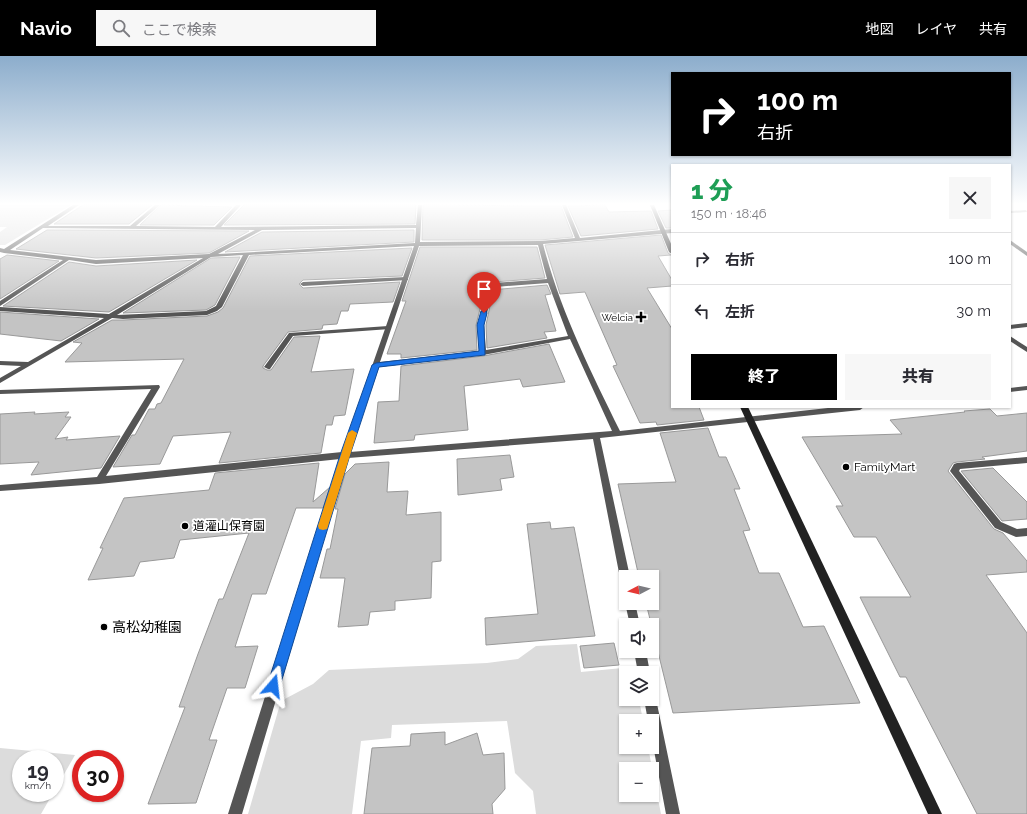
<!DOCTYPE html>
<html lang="ja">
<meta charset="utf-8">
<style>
:root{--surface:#fff;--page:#f7f7f7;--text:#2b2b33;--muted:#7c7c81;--line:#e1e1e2;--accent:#000}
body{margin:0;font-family:Raleway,"Noto Sans JP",sans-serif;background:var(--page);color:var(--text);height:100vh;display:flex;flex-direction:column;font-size:15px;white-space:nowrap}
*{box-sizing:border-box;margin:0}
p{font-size:13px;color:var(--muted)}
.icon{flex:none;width:22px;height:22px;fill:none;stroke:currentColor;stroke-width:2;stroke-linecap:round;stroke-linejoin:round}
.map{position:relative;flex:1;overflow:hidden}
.sheet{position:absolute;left:671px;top:108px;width:340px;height:244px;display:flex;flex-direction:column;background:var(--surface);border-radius:0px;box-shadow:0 1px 3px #0004}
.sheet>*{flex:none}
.banner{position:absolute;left:671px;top:16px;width:340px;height:84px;border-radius:0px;box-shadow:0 1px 3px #0004;background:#000;color:#fff;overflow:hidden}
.needle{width:26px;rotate:263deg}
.controls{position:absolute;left:619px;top:514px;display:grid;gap:8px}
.controls a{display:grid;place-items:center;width:40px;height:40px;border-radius:0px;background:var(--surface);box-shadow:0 1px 3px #0004;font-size:20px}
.speed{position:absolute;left:12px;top:694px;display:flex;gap:8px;font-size:20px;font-weight:700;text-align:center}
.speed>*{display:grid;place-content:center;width:52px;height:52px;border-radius:50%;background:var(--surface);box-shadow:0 1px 3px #0004;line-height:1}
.speed small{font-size:10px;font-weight:400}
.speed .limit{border:6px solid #d22;background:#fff;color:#111}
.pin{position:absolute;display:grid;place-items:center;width:34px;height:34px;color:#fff;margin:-41px -17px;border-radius:50% 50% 50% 0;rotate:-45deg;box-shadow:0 0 4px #0007}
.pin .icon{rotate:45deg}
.me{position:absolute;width:44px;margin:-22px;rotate:17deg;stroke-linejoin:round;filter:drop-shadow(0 0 3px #0008)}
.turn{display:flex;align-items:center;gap:14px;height:84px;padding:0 20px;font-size:18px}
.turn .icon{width:52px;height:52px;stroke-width:2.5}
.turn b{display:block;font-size:28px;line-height:34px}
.round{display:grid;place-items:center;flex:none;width:42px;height:42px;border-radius:0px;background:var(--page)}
.headline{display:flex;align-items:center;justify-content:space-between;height:68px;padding:0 20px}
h1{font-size:24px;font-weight:800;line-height:30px;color:#1e9e55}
.button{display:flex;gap:8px;margin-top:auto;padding:8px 20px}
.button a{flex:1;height:46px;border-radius:0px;background:var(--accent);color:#fff;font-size:16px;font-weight:800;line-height:46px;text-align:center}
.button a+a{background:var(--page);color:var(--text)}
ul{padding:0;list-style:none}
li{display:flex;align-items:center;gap:12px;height:52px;padding:0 20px;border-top:1px solid var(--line)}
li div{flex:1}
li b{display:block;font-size:15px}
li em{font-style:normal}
header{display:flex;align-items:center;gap:24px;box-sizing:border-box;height:56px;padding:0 20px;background:var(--accent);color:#fff}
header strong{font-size:19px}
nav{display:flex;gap:22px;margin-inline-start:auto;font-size:14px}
.search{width:280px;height:36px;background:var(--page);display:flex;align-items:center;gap:10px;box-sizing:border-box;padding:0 14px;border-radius:0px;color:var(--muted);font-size:15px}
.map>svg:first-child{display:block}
</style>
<header>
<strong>Navio</strong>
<div class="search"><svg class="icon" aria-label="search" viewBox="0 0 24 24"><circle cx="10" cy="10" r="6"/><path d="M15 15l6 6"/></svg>ここで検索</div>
<nav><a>地図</a><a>レイヤ</a><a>共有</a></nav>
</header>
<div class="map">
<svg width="1027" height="758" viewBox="0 0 1027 758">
<rect width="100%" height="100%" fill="#fff"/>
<g fill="#dcdcdc" fill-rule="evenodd">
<path d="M 0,149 L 71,149 L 5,189 L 0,189 L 0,176 L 7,171 L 0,171 Z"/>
<path d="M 577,588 L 581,616 L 633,611 L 634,617 L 626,617 L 626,643 L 639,643 L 643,665 L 626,665 L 626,691 L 648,691 L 661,758 L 536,758 L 533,735 L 515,717 L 507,665 L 392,669 L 391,682 L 361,685 L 352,758 L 248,758 L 281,645 L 313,628 L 329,614 L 487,607 L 518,603 L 536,590 ZM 626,713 L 652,713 L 652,739 L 626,739 Z"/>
<path d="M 0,692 L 75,699 L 55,734 L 55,703 L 21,703 L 21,737 L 53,737 L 41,758 L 0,758 Z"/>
</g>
<g fill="#c4c4c4" stroke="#999">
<path d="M 83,149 L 152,149 L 129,168 L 54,168 Z"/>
<path d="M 161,149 L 232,151 L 214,169 L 140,169 Z"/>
<path d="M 244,149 L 416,149 L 415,168 L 224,169 Z"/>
<path d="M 423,149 L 561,150 L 573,181 L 540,184 L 422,184 Z"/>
<path d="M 605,149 L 609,156 L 651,155 L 658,173 L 581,180 L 568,150 Z"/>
<path d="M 672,154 L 672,172 L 666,172 L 658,155 Z"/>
<path d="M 47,174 L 249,175 L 209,197 L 96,202 L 16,193 Z"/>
<path d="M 414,174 L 414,186 L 225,196 L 262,176 Z"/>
<path d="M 661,179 L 668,197 L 671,199 L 658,200 L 672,224 L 672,230 L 647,232 L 672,273 L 672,351 L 699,351 L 704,364 L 657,369 L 656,366 L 640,367 L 613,310 L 617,309 L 585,236 L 560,238 L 545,189 Z"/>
<path d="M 420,191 L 537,191 L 545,222 L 494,226 L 482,231 L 482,245 L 476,269 L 477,294 L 401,302 L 401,298 L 387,298 L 406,245 L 402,245 Z"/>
<path d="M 412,192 L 402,220 L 303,224 L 299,228 L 303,232 L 400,226 L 393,246 L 350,248 L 348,255 L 341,255 L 337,268 L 323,269 L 322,273 L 288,276 L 263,310 L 263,312 L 267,314 L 271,314 L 294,281 L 320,280 L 311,316 L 354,313 L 345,359 L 334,360 L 332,369 L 326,369 L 321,397 L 219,407 L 231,376 L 173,380 L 160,408 L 113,411 L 132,379 L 135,379 L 149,353 L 155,353 L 157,348 L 161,347 L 184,303 L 65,306 L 82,287 L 73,286 L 112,264 L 123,264 L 207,260 L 218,256 L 223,252 L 250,200 Z"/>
<path d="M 7,199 L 59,205 L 0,243 L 0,203 Z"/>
<path d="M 240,201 L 215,249 L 206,254 L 123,257 L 211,202 Z"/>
<path d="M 197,204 L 109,256 L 3,250 L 69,206 L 96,210 Z"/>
<path d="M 547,229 L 551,238 L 545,239 L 556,275 L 544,276 L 547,282 L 487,292 L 486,269 L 491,245 L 491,234 Z"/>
<path d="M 0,256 L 99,263 L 61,285 L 0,278 Z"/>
<path d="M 549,288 L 565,326 L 523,331 L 520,323 L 464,330 L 468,374 L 415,379 L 414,384 L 374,387 L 378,346 L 399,345 L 401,310 L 483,300 Z"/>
<path d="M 990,353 L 997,360 L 1027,357 L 1027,395 L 982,401 L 985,403 L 957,406 L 953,407 L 948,415 L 994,473 L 1003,477 L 1027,505 L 1027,516 L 986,519 L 1027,577 L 1027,758 L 977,758 L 906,621 L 900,621 L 860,541 L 911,541 L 876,481 L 854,481 L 836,450 L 843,450 L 802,381 L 902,378 L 890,364 L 965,356 L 964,355 Z"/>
<path d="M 35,356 L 34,358 L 69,356 L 65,361 L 71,361 L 55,383 L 68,381 L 66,384 L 120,380 L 101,412 L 31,419 L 39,406 L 0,408 L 0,358 Z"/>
<path d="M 708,372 L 719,401 L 726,401 L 740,433 L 734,433 L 750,474 L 743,475 L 759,517 L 779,517 L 803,571 L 824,570 L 860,647 L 673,657 L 646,547 L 652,547 L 652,521 L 639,521 L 618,428 L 676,426 L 660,377 Z"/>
<path d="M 510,399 L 514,421 L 500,423 L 502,434 L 458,439 L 457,403 Z"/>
<path d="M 389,406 L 387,436 L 408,435 L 406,459 L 441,456 L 441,505 L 432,506 L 431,542 L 395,545 L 395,554 L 370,556 L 368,569 L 338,571 L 345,522 L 320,522 L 327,493 L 330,493 L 338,453 L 335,453 L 345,418 L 355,408 Z"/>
<path d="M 319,407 L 313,446 L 330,431 L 323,452 L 296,452 L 266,538 L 252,538 L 235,591 L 258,590 L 245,632 L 227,632 L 209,684 L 217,684 L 196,747 L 148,748 L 185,651 L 179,651 L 198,598 L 219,543 L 223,543 L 249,477 L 180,484 L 174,502 L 140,506 L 134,520 L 88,524 L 103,492 L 100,492 L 124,442 L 209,434 L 215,417 Z"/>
<path d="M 993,412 L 1027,446 L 1027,463 L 1002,465 L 961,415 Z"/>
<path d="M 550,466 L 551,473 L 574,471 L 595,580 L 486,589 L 485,562 L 538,558 L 527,468 Z"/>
<path d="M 614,587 L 619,609 L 584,612 L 580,590 Z"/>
<path d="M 445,676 L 445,689 L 477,677 L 483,699 L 504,697 L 505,733 L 492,748 L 493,758 L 364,758 L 372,692 L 410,690 L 411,678 Z"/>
</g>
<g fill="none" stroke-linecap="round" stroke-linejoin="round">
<g fill="#555" fill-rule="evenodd">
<path d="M 406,221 L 408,222 L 408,224 L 303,230 L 300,228 L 303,226 Z"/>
<path d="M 1027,267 L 1027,271 L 1010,273 L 1010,269 Z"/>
<path d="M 388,270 L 390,271 L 390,273 L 293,280 L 270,313 L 268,313 L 264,311 L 289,277 Z"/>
</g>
<g fill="#555" fill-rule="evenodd">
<path d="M 73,149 L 79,149 L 48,170 L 130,170 L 155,149 L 160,149 L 136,170 L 215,171 L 236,149 L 241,149 L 221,171 L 416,169 L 418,149 L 422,149 L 420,186 L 540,185 L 575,182 L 562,149 L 566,149 L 580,182 L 672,173 L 672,177 L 543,188 C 560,254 590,314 620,375 L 837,351 L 864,351 L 860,354 L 600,382 L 630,521 L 626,521 L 626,531 L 622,530 L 621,527 L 593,383 L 348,402 L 242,758 L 228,758 L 340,403 L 99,428 L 0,435 L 0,429 L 97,421 L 151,333 L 0,338 L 0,334 L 159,329 L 160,331 L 106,420 L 342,396 L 414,190 L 249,199 L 222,251 L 217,255 L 207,259 L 123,263 L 112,262 L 0,327 L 0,322 L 21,310 L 0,309 L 0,305 L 28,306 L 104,262 L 0,255 L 0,251 L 109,258 L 203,202 L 96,208 L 69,204 L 0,250 L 0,245 L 63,204 L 4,197 L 0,196 L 0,192 L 4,193 ZM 43,172 L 255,174 L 209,198 L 96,204 L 10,194 ZM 416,172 L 415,187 L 218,198 L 262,174 ZM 538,189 L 547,223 L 494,227 L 483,232 L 484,245 L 478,269 L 479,295 L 380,306 L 419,190 ZM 243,199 L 216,250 L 206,255 L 117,259 L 211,201 ZM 548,227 L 568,280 L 486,294 L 484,269 L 490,245 L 489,233 L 495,231 ZM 570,283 L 612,375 L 350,396 L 379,311 L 483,299 Z"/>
<path d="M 1026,154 L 1027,156 L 1010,157 L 1010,155 Z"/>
<path d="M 1010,184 L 1027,196 L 1027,200 L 1010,188 Z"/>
<path d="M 1010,280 L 1027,291 L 1027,296 L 1010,285 Z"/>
<path d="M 1027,330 L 1027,334 L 1010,336 L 1010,332 Z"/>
<path d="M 1027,401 L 1027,407 L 960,413 L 959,415 L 1001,466 L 1017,473 L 1027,472 L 1027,480 L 1016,481 L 995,472 L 950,415 L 954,408 L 957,407 Z"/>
<path d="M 626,544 L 626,547 L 635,547 L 640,569 L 630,569 L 625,547 Z"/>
<path d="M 634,595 L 646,595 L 650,617 L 638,617 Z"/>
<path d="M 652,638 L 654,639 L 656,643 L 680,758 L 666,758 L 652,684 L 652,665 L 648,665 L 644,643 L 652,643 Z"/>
</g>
<g fill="#222" fill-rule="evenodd">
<path d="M 650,149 L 654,149 L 672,190 L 672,198 L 669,196 Z"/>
<path d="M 740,351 L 748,351 L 942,758 L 928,758 Z"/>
</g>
</g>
<linearGradient id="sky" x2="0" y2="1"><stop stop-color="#8cadcc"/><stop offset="0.58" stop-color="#fff"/><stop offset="1" stop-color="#fff" stop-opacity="0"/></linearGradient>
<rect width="1027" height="255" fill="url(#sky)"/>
<path fill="#1a73e8" stroke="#114b97" d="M 481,255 L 486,255 L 487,257 L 484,269 L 485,299 L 379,311 L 350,399 L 280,630 L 278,635 L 273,637 L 269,635 L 267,630 L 340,399 L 372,309 L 376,307 L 479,295 L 477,269 Z"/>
<path fill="#f59e0b" d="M 352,374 L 357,377 L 328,470 L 327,473 L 323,474 L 319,473 L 318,470 L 348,377 Z"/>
<g fill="#000" stroke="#fff" stroke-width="1.5">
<path d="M639 255h4v4h4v4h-4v4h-4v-4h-4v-4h4z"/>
<circle cx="846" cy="411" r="4"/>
<circle cx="185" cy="470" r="4"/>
<circle cx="104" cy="571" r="4"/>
</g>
<g text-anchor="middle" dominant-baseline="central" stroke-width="3.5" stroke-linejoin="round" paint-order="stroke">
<g font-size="10" fill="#000" stroke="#fff" text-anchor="end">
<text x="633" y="261">Welcia</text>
</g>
<g font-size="12" fill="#000" stroke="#fff" text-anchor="start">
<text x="854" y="411">FamilyMart</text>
<text x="193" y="470">道灌山保育園</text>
</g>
<g font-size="14" fill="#000" stroke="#fff" text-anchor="start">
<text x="112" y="571">高松幼稚園</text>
</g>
</g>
</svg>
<div class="controls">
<a><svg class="needle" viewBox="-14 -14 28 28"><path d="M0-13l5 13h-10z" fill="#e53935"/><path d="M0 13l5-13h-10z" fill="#7c7c81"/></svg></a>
<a><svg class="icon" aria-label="sound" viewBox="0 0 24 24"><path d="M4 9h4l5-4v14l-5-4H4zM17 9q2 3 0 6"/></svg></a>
<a><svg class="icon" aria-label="layers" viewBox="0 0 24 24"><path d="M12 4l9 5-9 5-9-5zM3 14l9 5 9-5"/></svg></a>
<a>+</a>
<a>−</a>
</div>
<div class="speed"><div>19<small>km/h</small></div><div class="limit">30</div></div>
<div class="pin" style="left:484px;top:257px;background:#d93025"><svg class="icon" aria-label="arrive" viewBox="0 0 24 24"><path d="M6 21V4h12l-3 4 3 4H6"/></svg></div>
<svg class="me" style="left:273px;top:630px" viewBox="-20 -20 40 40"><path d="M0-17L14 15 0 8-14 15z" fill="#1a73e8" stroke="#fff" stroke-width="4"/></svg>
<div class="banner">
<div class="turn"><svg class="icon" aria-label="right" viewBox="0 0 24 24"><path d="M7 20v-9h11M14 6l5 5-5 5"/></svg><div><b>100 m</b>右折</div></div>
</div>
<section class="sheet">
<div class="headline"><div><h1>1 分</h1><p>150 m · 18:46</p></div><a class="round"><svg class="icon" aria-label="close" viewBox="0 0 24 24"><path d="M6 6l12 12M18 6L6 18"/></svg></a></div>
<ul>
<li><svg class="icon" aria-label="right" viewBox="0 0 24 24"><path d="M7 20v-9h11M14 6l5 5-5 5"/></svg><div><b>右折</b></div><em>100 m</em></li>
<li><svg class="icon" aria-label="left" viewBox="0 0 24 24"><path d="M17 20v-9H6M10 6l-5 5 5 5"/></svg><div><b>左折</b></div><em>30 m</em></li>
</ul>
<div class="button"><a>終了</a><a>共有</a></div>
</section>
</div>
